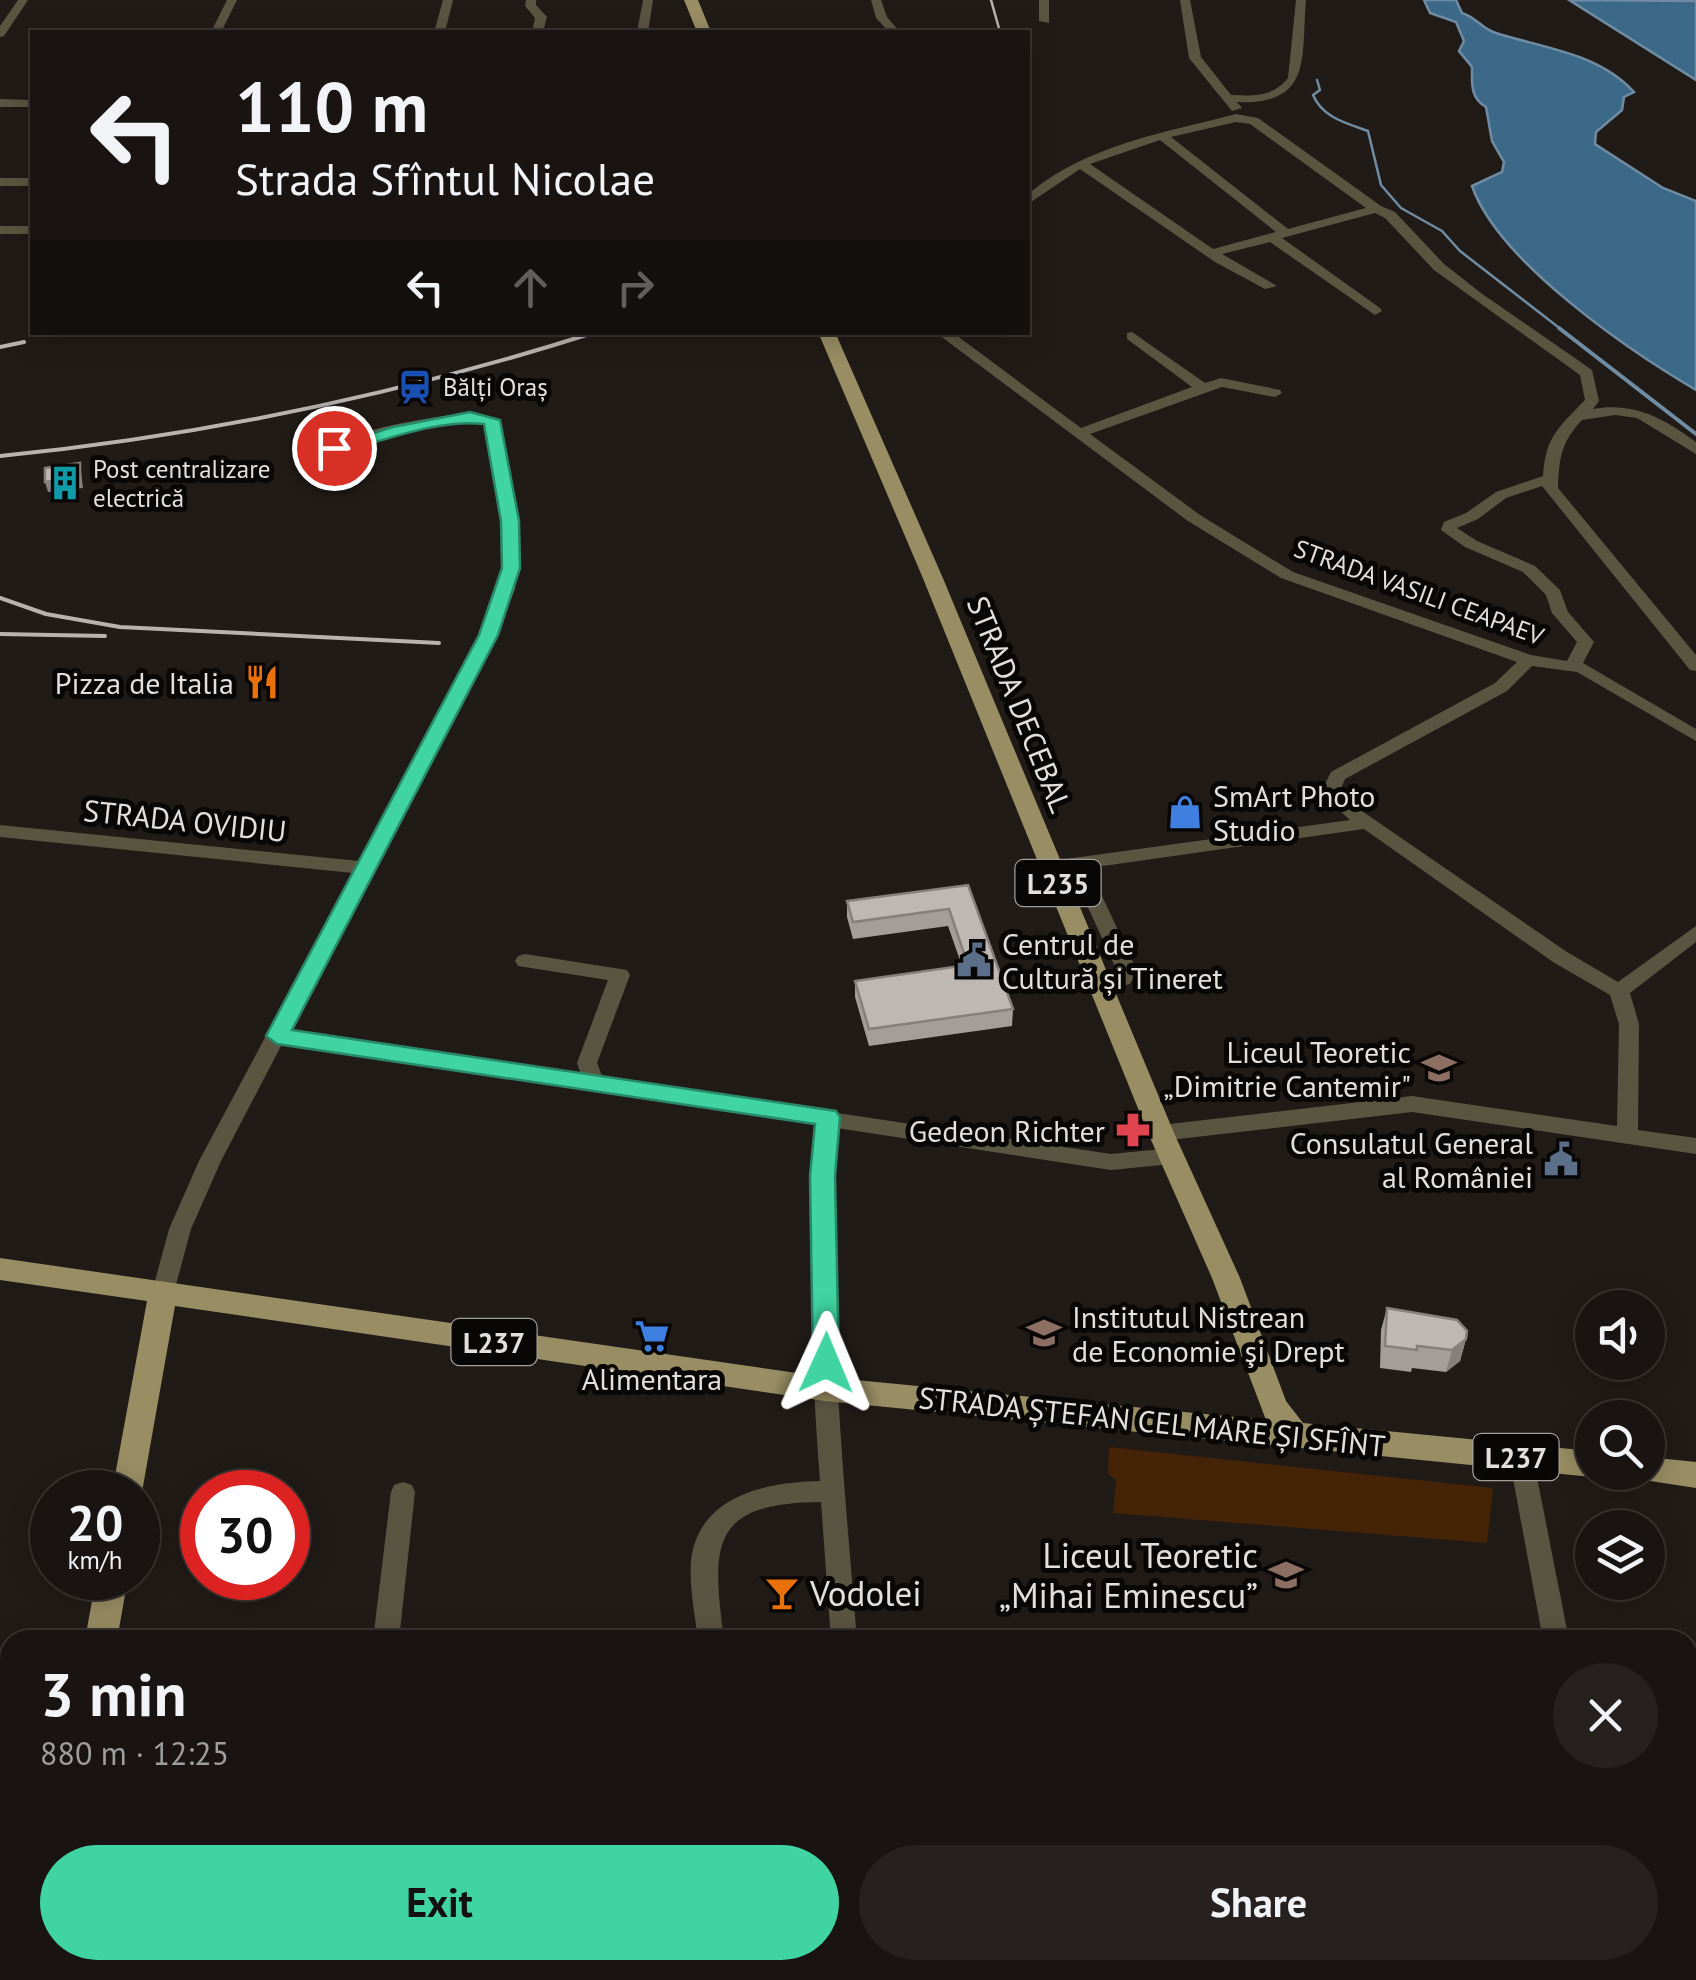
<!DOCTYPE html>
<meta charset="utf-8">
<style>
:root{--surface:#191411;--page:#26211f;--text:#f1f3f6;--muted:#9f9e9f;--line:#373331;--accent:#3fd4a2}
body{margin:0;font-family:"PT Sans",sans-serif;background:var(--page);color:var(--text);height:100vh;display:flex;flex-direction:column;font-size:38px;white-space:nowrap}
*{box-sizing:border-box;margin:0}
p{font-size:32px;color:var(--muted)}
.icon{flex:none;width:55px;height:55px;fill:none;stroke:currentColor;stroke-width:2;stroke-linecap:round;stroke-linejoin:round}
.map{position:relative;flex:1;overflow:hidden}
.panel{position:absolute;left:0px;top:1630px;width:1698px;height:350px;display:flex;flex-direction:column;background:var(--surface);border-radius:30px 30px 0 0;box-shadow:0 5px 25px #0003,0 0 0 2px var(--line)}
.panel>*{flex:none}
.banner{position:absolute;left:30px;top:30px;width:1000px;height:305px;border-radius:0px;box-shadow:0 5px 25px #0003,0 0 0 2px var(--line);background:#191411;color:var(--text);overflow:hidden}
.tools{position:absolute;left:1575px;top:1290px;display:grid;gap:20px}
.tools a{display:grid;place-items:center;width:90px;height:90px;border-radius:50%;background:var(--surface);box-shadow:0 5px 25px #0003,0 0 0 2px var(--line);font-size:50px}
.speed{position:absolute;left:30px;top:1470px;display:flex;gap:20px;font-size:50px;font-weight:700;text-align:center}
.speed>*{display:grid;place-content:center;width:130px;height:130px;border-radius:50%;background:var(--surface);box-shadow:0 5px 25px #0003,0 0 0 2px var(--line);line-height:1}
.speed small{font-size:25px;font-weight:400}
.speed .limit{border:15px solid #d22;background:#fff;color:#111}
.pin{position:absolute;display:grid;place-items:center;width:85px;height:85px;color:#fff;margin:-42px;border:5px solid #fff;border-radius:50%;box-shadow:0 2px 10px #0007}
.me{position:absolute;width:110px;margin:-55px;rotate:1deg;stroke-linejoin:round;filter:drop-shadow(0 0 8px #0008)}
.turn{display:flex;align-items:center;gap:35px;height:210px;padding:0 40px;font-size:45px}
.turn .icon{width:130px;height:130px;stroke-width:2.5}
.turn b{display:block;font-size:70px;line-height:85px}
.lanes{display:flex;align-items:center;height:95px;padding:0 40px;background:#0003;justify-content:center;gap:50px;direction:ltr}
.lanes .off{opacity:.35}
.round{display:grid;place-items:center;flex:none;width:105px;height:105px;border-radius:52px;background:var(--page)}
.overview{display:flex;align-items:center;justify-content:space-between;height:170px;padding:0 40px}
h1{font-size:60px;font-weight:800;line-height:75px}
.button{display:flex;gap:20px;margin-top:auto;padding:20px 40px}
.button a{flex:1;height:115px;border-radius:60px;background:var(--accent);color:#111;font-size:40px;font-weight:800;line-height:115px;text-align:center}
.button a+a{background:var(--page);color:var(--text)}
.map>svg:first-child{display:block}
</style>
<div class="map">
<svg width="1696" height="1980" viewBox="0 0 1696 1980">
<rect width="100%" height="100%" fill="#211b17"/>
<path fill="#452307" d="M 1109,1447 L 1493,1488 L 1487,1543 L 1113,1513 L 1116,1480 L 1108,1474 Z"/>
<g fill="#3d6989" stroke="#6f8ca2" stroke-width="2.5">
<path d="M 1424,0 L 1456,0 L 1462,13 C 1476,17 1482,29 1496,33 C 1543,48 1599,53 1634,92 L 1624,97 L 1622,110 L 1596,132 L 1595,144 L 1663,188 L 1696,201 L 1696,390 C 1628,350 1498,261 1472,186 L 1502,172 L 1504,162 L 1492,141 L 1486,107 C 1470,98 1472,83 1472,67 L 1459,51 L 1464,41 L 1456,22 L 1430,13 Z"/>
<path d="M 1569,0 L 1696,1 L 1696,80 Z"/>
</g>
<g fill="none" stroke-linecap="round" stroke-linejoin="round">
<path stroke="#6f8ca2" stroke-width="2.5" d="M 1317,80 L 1320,90 L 1313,95 C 1323,118 1346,123 1368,131 L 1381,185 L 1401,208 L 1442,231 L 1460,251 L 1562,330"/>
<path stroke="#6f8ca2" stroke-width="4" d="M 1559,328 L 1696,434"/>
<g fill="#5a5541" fill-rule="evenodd">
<path d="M 18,0 L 28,0 L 4,36 L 0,37 L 0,26 Z"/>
<path d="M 227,0 L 237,0 L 221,32 L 211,32 Z"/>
<path d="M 443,0 L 453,0 L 445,32 L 434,32 Z"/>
<path d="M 526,0 L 536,0 L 536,5 L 547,17 L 543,32 L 532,32 L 535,18 L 525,6 Z"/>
<path d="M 643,0 L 653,0 L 648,32 L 637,32 Z"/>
<path d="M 871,0 L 881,0 L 887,17 L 900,32 L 889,32 L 876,18 Z"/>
<path d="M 1039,0 L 1049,0 L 1049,23 L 1039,21 Z"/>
<path d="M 1180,0 L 1190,0 L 1201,57 L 1231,95 C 1254,96 1273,97 1288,78 L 1296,0 L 1306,0 C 1301,58 1313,105 1237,102 L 1242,108 L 1232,111 L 1189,58 Z"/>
<path d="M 0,99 L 32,100 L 32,107 L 0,107 Z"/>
<path d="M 1236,114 L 1258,118 L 1381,206 L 1395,212 L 1444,264 L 1481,293 L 1592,370 L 1599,401 L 1593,409 C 1634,402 1663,418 1696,442 L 1696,454 L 1637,418 L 1615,415 L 1582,420 C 1561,442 1559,459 1558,488 L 1696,655 L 1696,671 L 1690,670 L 1542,486 L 1506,498 L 1478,519 L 1457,528 L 1477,541 L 1535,566 L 1560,590 L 1568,612 L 1594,642 L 1583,663 L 1696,729 L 1696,741 L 1577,672 L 1532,666 L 1507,691 L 1345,779 L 1341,788 L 1344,795 L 1359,809 L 1567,952 L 1618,982 L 1696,926 L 1696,942 L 1630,993 L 1639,1024 L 1638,1130 L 1696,1138 L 1696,1154 L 1412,1112 L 1161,1141 L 1153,1138 L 1150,1133 L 1153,1128 L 1161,1125 L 1412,1096 L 1617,1126 L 1619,1024 L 1610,995 L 1553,962 L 1364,829 L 1089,868 L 1137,971 L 1130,984 L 1100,990 L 1093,988 L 1090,983 L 1093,978 L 1117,971 L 1071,870 L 1051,873 L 1042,867 L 1051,861 L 1350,820 L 1330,802 L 1323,788 L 1331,772 L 1495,683 L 1517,662 L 1281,578 L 1188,521 L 935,332 L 952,332 L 1081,428 L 1192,387 L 1127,339 L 1127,333 L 1132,332 L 1205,383 L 1221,378 L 1280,390 L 1282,393 L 1275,397 L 1222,387 L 1090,434 L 1200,515 L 1293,572 L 1531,655 L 1567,661 L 1577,642 L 1552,613 L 1546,595 L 1523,572 L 1465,547 L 1441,530 L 1444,522 L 1466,513 L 1496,492 L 1543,476 C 1545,437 1559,427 1585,400 L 1580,375 L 1434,270 L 1385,218 L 1375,213 L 1282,238 L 1380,308 L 1382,311 L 1375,315 L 1270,242 L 1222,254 L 1277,286 L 1265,289 L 1215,262 L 1080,169 L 1028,204 L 1028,194 C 1087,145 1163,133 1236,114 ZM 1236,122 L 1250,124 L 1366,208 L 1288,229 L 1171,137 ZM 1160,140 L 1276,232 L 1213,249 L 1090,164 Z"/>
<rect x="0" y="178" width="32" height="8"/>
<rect x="0" y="226" width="32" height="8"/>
<path d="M 476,413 L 499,420 L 520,535 L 515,589 L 497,635 L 289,1031 L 581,1074 L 577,1063 L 608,980 L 518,966 L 515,961 L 518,956 L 525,954 L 627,970 L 630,975 L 597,1063 L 603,1078 L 1111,1154 L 1172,1148 L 1180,1150 L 1183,1156 L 1180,1162 L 1172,1164 L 1111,1170 L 837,1128 C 826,1299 843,1470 857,1640 L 831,1640 L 821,1502 C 708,1503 712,1546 724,1640 L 698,1640 C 695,1614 689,1587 691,1561 C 698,1496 766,1482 820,1481 C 811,1363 807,1243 816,1125 L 282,1044 L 221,1161 L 191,1229 L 174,1292 L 171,1298 L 163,1301 L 155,1298 L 152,1292 L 169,1229 L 199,1161 L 353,873 L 0,837 L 0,825 L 359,861 L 481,635 L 499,589 L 504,535 L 485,423 L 432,426 L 319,459 L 311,454 C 342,431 436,415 476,413 Z"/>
<path d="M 1521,1447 L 1530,1450 L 1533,1457 L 1569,1640 L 1543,1640 L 1509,1457 L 1512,1450 Z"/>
<path d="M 403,1482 L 412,1485 L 415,1492 L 399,1640 L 373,1640 L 391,1492 L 394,1485 Z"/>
<path d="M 854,1970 L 884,1970 L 885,1980 L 855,1980 Z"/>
<path d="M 1625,1970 L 1655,1970 L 1657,1980 L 1627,1980 Z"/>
</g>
<g fill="#988d63" fill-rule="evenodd">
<path d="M 684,0 L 698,0 L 711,32 L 697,32 Z"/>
<path d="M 818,332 L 835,332 L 942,576 L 1174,1133 L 1240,1278 L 1286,1401 L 1303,1423 L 1592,1451 L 1592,1472 L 1603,1473 L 1592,1477 L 825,1401 L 175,1306 L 142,1492 L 138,1501 L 138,1492 L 112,1492 L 147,1301 L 0,1280 L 0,1258 L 825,1377 L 1266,1420 L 1212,1278 L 1148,1133 L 922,576 Z"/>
<path d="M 1648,1457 L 1696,1462 L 1696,1488 L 1637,1479 L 1634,1472 L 1648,1472 Z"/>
<path d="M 96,1578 L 128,1578 L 117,1640 L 85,1640 Z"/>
<path d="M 30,1970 L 66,1970 L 64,1980 L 28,1980 Z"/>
</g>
<path stroke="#b7b3b0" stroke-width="2.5" d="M 991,0 L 1000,32"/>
<g stroke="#b7b3b0" stroke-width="4">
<path d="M 0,347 L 24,342"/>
<path d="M 0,456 C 204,436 401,394 596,332"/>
<path d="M 0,598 L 46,614 L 120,627 L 439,643"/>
<path d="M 0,634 L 105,636"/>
</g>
</g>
<g fill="#a49d99">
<path d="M 968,885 L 1013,1009 L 1012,1026 L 869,1046 L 855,997 L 855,981 L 962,966 L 948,926 L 853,939 L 847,917 L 847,901 Z"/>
<path d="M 1387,1308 L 1466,1339 L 1460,1361 L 1446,1372 L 1412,1368 L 1411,1372 L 1380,1368 L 1381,1330 Z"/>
</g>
<g fill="#86807d">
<path d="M 80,463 L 83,488 L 48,492 L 45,482 Z"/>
<path d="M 1466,1339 L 1460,1361 L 1446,1372 L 1452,1350 Z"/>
</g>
<g fill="#bfb7b2" stroke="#86807d" stroke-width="2.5">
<path d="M 80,463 L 80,477 L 45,482 L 45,468 Z"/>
<path d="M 968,885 L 1013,1009 L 869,1029 L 855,981 L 968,965 L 949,909 L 853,922 L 847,901 Z"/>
<path d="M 1387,1308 L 1457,1320 L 1467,1331 L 1466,1339 L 1452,1350 L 1417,1346 L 1417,1350 L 1385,1346 Z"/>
</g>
<path fill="#3fd4a2" stroke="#298a69" stroke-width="2.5" d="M 470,412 L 500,420 L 519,521 L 520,568 L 498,635 L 292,1030 L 836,1111 L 840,1117 L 835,1176 L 839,1363 L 835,1371 L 826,1374 L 817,1371 L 813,1363 L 810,1176 L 815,1124 L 277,1044 L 266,1036 L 479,635 L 502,568 L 501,521 L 484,424 C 435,419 381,442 334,454 L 325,448 L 393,427 Z"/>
<defs>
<g id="station-bare" transform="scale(2.7)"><path d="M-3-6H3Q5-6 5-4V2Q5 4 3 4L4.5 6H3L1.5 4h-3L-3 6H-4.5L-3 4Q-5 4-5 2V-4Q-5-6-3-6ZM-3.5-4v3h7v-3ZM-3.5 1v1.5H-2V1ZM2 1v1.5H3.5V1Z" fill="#1a4fb4" stroke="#090705" stroke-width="2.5" paint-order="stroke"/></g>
<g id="building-bare" transform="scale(2.7)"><path d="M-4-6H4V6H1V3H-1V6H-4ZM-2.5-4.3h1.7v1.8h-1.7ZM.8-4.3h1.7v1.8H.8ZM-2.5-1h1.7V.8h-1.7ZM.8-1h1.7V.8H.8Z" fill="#0f9aa8" stroke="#090705" stroke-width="2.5" paint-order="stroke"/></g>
<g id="restaurant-bare" transform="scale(2.7)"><path d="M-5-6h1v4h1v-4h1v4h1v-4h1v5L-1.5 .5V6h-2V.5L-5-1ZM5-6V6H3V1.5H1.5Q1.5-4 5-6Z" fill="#e8710a" stroke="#090705" stroke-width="2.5" paint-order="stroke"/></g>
<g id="shop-bare" transform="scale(2.7)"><path d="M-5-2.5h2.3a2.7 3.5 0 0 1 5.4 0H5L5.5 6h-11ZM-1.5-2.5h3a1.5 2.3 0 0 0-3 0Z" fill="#3f7fe0" stroke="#090705" stroke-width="2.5" paint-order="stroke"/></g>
<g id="civic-bare" transform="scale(2.7)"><path d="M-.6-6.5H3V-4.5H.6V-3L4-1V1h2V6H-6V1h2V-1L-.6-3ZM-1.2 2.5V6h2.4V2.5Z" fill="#5c6f8a" stroke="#090705" stroke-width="2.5" paint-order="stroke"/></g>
<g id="school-bare" transform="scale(2.7)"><path d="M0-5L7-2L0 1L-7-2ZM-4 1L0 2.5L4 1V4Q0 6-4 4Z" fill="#8d6e63" stroke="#090705" stroke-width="2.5" paint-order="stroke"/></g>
<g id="pharmacy-bare" transform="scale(2.7)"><path d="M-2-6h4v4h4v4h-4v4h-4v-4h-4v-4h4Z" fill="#e0444e" stroke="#090705" stroke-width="2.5" paint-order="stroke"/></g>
<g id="university-bare" transform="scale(2.7)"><path d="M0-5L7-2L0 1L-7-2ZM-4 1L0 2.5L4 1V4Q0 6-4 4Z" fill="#8d6e63" stroke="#090705" stroke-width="2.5" paint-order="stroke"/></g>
<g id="supermarket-bare" transform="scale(2.7)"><path d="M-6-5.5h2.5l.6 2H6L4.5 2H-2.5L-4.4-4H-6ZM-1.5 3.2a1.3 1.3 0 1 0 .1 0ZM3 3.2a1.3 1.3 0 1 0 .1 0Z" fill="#3f7fe0" stroke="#090705" stroke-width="2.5" paint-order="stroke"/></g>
<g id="bar-bare" transform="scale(2.7)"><path d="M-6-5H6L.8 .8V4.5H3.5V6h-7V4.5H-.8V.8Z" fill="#e8710a" stroke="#090705" stroke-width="2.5" paint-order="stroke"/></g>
</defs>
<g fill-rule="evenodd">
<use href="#station-bare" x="415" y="387"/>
<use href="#building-bare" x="65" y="483"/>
<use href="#restaurant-bare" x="262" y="682"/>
<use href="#shop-bare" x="1185" y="812"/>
<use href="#civic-bare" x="974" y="960"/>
<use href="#school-bare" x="1439" y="1068"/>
<use href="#pharmacy-bare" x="1133" y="1130"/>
<use href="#civic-bare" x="1561" y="1159"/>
<use href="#university-bare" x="1044" y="1333"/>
<use href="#supermarket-bare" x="652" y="1336"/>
<use href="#school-bare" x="1286" y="1575"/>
<use href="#bar-bare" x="782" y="1593"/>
</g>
<g text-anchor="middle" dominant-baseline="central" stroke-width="10" stroke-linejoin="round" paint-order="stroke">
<g font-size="25" fill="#e3dfdc" stroke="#090705" text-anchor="start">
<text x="443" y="387">Bălți Oraș</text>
<text x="93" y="469">Post centralizare<tspan x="93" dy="29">electrică</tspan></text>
</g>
<g font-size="25" fill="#e3dfdc" stroke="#090705">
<text transform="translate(1419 592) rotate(20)">STRADA VASILI CEAPAEV</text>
</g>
<g fill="#090705" stroke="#a29e9c" stroke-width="2.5">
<rect x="1015.5" y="860" width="85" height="46" rx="8"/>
<rect x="451.5" y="1319" width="85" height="46" rx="8"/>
<rect x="1473.5" y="1434" width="85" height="46" rx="8"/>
</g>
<g font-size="28" font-weight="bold" fill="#e3dfdc">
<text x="1058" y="883">L235</text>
<text x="494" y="1342">L237</text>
<text x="1516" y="1457">L237</text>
</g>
<g font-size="30" fill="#e3dfdc" stroke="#090705" text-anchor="end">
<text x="234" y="682">Pizza de Italia</text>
<text x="1213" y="795" text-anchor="start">SmArt Photo<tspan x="1213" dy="34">Studio</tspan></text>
<text x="1002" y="943" text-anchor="start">Centrul de<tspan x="1002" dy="34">Cultură și Tineret</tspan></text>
<text x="1411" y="1051">Liceul Teoretic<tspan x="1411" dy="34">„Dimitrie Cantemir"</tspan></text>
<text x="1105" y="1130">Gedeon Richter</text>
<text x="1533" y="1142">Consulatul General<tspan x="1533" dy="34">al României</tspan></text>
<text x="1072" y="1316" text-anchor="start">Institutul Nistrean<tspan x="1072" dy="34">de Economie şi Drept</tspan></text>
<text x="652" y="1378" text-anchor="middle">Alimentara</text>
</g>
<g font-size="30" fill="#e3dfdc" stroke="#090705">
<text transform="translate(1020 704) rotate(68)">STRADA DECEBAL</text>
<text transform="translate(185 820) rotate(6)">STRADA OVIDIU</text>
<text transform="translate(1152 1421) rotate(6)">STRADA ȘTEFAN CEL MARE ȘI SFÎNT</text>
</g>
<g font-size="35" fill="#e3dfdc" stroke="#090705" text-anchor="end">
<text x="1258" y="1555">Liceul Teoretic<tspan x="1258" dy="40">„Mihai Eminescu”</tspan></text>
<text x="810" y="1593" text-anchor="start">Vodolei</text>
</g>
</g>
</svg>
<div class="tools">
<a><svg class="icon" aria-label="sound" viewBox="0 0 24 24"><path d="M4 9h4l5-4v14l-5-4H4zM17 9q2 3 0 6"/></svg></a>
<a><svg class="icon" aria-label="search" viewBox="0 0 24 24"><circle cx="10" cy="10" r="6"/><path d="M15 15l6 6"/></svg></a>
<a><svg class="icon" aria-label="layers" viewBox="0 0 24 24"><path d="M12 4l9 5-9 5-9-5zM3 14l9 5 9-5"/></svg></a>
</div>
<div class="speed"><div>20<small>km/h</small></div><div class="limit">30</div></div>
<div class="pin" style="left:334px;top:448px;background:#d93025"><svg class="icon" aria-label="arrive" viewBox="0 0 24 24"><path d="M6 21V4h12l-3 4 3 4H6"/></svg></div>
<svg class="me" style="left:826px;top:1363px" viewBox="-20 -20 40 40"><path d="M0-17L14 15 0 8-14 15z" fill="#3fd4a2" stroke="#fff" stroke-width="4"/></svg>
<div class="banner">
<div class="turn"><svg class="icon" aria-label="left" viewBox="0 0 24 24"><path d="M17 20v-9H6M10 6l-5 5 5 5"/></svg><div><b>110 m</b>Strada Sfîntul Nicolae</div></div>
<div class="lanes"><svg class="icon" aria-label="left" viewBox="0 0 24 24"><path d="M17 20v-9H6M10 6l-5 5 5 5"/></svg><svg class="icon off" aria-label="ahead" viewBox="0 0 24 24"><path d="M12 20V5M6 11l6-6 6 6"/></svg><svg class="icon off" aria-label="right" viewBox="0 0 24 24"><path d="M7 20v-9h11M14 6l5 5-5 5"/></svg></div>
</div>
<section class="panel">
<div class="overview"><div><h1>3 min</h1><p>880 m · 12:25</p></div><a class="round"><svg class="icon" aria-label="close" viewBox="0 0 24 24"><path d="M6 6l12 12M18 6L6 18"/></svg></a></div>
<div class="button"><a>Exit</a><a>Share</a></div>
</section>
</div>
